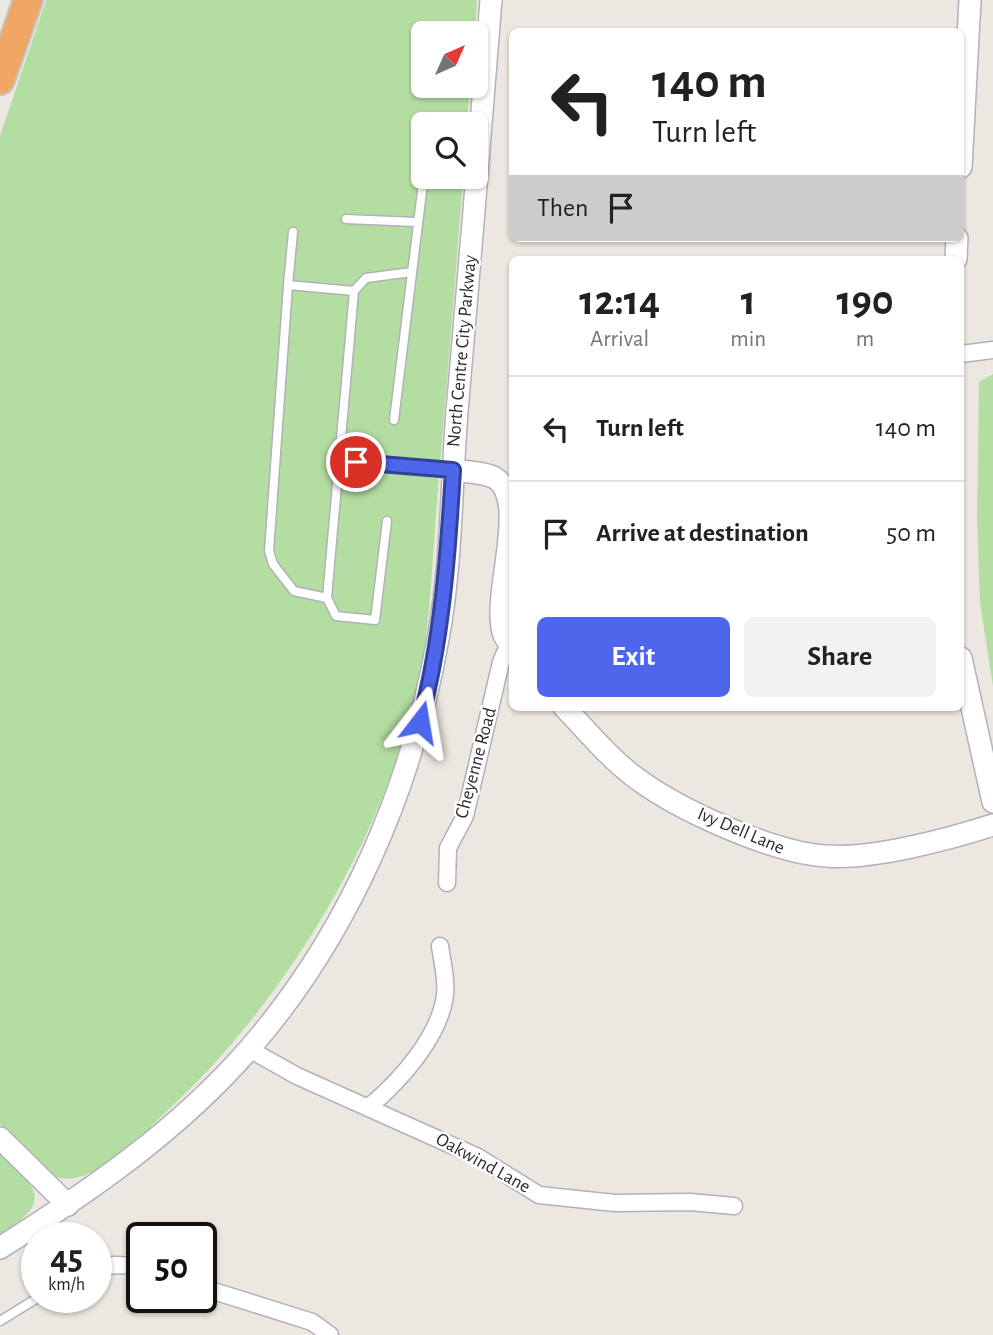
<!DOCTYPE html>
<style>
:root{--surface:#fff;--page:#f2f2f2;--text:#202124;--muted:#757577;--line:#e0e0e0;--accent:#4d66ec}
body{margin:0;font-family:"Alegreya Sans",sans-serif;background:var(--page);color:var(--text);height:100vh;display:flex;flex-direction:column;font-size:26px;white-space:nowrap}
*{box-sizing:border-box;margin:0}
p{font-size:23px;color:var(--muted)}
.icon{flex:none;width:38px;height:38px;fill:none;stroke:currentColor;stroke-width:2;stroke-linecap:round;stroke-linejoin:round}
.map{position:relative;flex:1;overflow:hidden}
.drawer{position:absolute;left:509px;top:256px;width:455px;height:455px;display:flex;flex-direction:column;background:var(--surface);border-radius:10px;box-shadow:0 2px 5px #0004}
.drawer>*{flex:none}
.top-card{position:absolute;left:509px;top:28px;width:455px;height:214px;border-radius:10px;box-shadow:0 2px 5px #0004;background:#fff;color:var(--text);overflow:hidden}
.needle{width:46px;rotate:45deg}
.tools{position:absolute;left:411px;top:21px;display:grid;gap:14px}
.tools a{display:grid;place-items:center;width:77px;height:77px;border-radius:10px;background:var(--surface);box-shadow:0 2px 5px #0004;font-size:35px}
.speed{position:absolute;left:21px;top:1222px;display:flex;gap:14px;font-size:35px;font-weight:700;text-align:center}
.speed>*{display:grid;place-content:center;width:91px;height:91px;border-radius:50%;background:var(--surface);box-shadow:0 2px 5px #0004;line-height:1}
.speed small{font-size:18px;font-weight:400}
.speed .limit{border:4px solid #111;border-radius:10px;background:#fff;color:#111}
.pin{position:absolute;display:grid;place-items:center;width:60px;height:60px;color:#fff;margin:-30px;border:4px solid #fff;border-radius:50%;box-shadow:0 2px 7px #0007}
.me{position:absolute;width:77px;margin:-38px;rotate:14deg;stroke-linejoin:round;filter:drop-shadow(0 0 5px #0008)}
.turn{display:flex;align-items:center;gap:24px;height:147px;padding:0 28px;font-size:32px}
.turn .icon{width:91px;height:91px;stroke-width:2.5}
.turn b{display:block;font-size:49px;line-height:60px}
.then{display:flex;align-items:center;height:66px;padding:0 28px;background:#0003;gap:14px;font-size:26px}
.eta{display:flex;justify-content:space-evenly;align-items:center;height:119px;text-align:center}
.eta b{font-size:42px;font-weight:700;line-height:49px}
.primary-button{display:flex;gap:14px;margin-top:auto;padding:14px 28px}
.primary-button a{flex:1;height:80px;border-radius:10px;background:var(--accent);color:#fff;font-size:28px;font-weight:700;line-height:80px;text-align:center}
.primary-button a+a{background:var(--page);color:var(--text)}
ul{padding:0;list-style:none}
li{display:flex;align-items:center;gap:21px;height:105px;padding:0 28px;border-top:2px solid var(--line)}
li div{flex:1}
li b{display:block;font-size:26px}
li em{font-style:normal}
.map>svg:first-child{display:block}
</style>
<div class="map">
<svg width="993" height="1335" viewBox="0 0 993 1335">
<rect width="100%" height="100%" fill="#ece7e0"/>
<g fill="#b4dea1">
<path d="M 46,0 L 477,0 L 475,33 L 424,33 L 424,86 L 470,86 L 467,124 L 424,124 L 424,177 L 463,177 C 455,285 446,393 437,502 C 432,560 431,622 419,679 C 387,834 284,1003 169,1109 C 146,1131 86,1195 53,1175 C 34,1163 17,1140 0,1124 L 0,136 Z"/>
<path d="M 993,374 L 993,686 L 980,603 L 977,519 L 979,382 Z"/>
<path d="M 0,1151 C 37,1190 55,1200 0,1235 Z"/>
</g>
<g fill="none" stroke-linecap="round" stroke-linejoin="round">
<g stroke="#b0b1bb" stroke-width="11">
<g id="lane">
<path d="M 346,219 L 416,222"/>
<path d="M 293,232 L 288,285 L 354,291 L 366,278 L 412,272"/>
<path d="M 288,285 L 269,551 L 273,564 L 294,591 L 327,598 L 354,291"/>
<path d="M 394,420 L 424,175"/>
<path d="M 356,462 L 453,470"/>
<path d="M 327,598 L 336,616 L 375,620 L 387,521"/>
<path d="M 0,1321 L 39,1297"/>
</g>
</g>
<g stroke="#b0b1bb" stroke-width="19">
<g id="street">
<path d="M 961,354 L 993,350"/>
<path d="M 447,883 L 448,848 L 465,816 L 501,662 L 509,643"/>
<path d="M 249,1049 L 297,1076 L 478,1157 L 539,1195 L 615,1203 L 690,1202 L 734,1206"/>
<path d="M 370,1106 C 401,1080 440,1036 445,995 C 447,980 442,961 440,946"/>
<path d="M 45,1220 L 57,1237"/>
<path d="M 96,1268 L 115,1265 L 142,1266"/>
<path d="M 201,1287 L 312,1322 L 330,1335"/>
</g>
</g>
<g stroke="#b0b1bb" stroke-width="24">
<g id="secondary">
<path d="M 961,167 L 970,0"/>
<path d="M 956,259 L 957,238"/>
<path d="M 453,470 C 464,472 485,472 495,478 C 531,501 490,597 504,635 C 506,639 510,644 513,648"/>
<path d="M 961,658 L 993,802"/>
<path d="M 564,707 C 587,731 609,758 636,778 C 679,810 773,853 826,856 C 871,860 950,839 993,825"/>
<path d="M 0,1138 L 68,1205"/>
<path d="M 0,1248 C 90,1191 179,1130 250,1048 C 349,934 412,787 438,639 C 452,564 451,487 457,412 C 469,275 480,137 491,0"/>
</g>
</g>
<g stroke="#c4c4c4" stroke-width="32">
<path id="highway" d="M 0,80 L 28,0"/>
</g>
<use href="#lane" stroke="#fff" stroke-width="8"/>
<use href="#street" stroke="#fff" stroke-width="16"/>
<use href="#secondary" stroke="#fff" stroke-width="21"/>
<use href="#highway" stroke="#f2a665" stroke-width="28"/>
</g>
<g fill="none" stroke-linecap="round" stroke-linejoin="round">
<g stroke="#324299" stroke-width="18">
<path id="route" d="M 356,462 L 453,470 C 448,556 442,639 420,722"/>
</g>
<use href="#route" stroke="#4d66ec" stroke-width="12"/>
</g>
<g text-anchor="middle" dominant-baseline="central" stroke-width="5" stroke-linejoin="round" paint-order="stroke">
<g font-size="19" fill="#2c2c2c" stroke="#fff">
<text transform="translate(462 351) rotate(-85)">North Centre City Parkway</text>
<text transform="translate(476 763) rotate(-75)">Cheyenne Road</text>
<text transform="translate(741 831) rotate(23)">Ivy Dell Lane</text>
<text transform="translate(483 1163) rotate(29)">Oakwind Lane</text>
</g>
</g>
</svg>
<div class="tools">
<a><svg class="needle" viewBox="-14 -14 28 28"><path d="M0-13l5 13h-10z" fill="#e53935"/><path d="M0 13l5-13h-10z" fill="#757577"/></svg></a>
<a><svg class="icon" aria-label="search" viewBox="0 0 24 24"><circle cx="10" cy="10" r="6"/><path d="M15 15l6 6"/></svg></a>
</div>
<div class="speed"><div>45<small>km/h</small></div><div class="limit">50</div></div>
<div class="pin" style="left:356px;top:462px;background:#d93025"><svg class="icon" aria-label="arrive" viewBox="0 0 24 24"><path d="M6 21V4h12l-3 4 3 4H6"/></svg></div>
<svg class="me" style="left:420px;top:722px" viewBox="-20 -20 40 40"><path d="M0-17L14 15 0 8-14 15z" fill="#4d66ec" stroke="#fff" stroke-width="4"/></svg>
<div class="top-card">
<div class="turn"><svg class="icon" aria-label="left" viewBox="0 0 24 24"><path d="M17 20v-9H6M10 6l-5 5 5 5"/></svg><div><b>140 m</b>Turn left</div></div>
<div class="then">Then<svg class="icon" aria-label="arrive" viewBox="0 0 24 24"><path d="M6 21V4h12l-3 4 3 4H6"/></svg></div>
</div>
<section class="drawer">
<div class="eta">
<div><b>12:14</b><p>Arrival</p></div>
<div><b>1</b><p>min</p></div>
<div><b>190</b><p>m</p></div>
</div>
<ul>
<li><svg class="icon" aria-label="left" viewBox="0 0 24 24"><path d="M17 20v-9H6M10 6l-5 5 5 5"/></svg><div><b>Turn left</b></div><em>140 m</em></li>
<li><svg class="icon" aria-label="arrive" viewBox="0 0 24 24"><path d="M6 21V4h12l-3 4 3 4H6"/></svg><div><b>Arrive at destination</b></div><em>50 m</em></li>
</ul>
<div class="primary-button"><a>Exit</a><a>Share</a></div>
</section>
</div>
